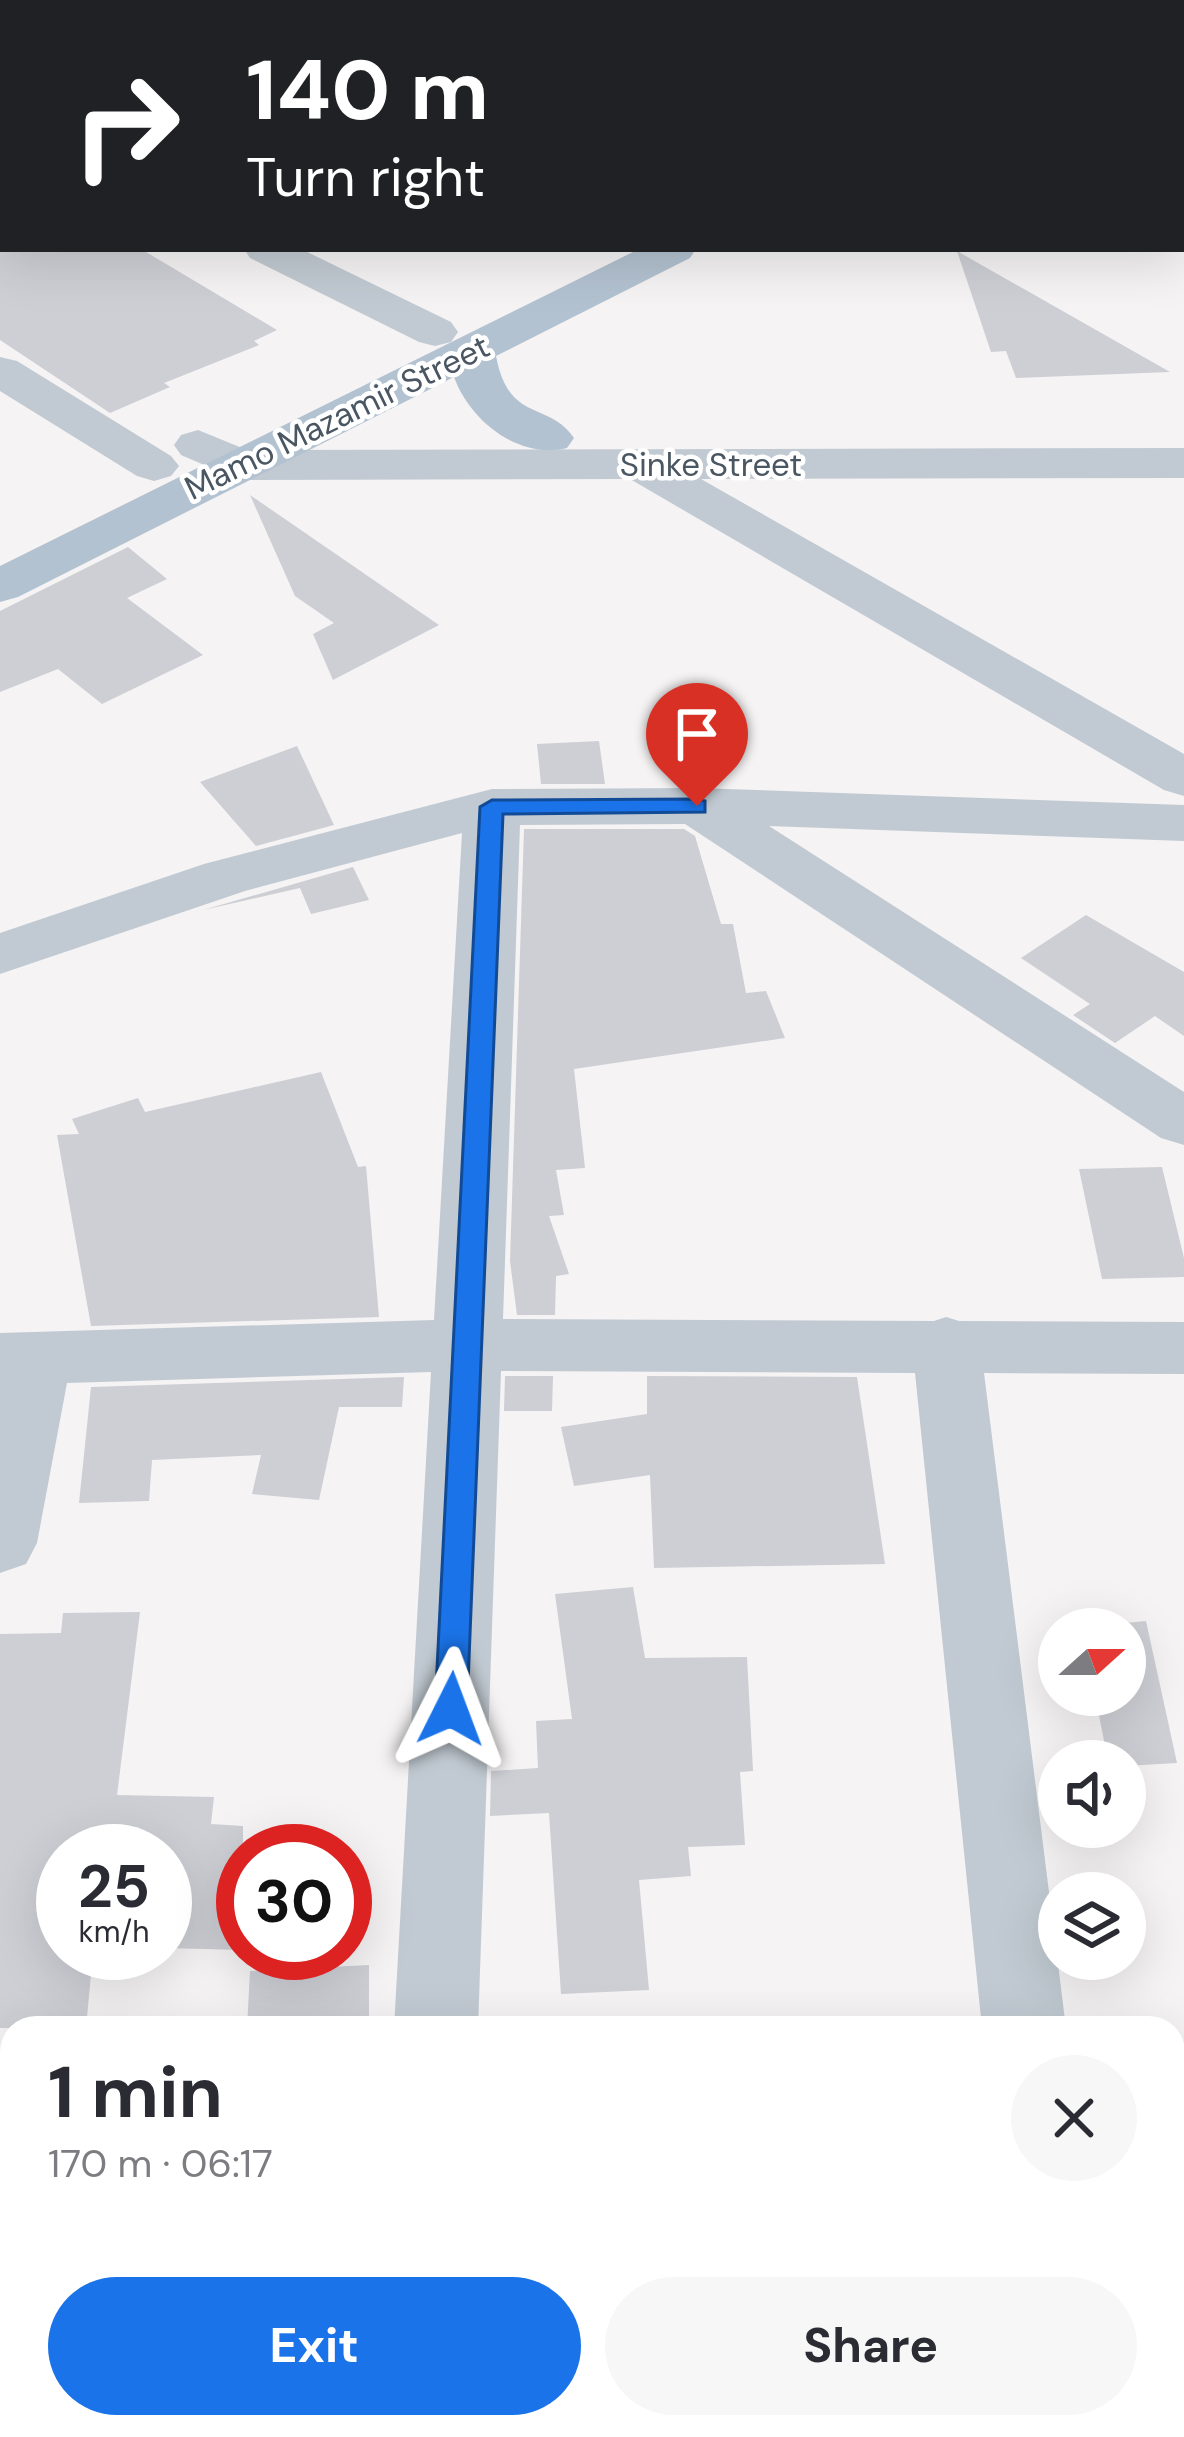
<!DOCTYPE html>
<meta charset="utf-8">
<style>
:root{--surface:#fff;--page:#f7f7f7;--text:#2b2b33;--muted:#7c7c81;--accent:#1a73e8}
body{margin:0;font-family:"DM Sans",sans-serif;background:var(--page);color:var(--text);height:100vh;display:flex;flex-direction:column;font-size:45px;white-space:nowrap}
*{box-sizing:border-box;margin:0}
p{font-size:39px;color:var(--muted)}
.icon{flex:none;width:66px;height:66px;fill:none;stroke:currentColor;stroke-width:2;stroke-linecap:round;stroke-linejoin:round}
.map{position:relative;flex:1;overflow:hidden}
.drawer{position:absolute;left:0px;top:2016px;width:1185px;height:423px;display:flex;flex-direction:column;background:var(--surface);border-radius:36px 36px 0 0;box-shadow:0 12px 48px #0002}
.drawer>*{flex:none}
.guide{position:absolute;left:0px;top:0px;width:1185px;height:252px;box-shadow:0 12px 48px #0002;background:#202124;color:#fff;overflow:hidden}
.needle{width:78px;rotate:69deg}
.tools{position:absolute;left:1038px;top:1608px;display:grid;gap:24px}
.tools a{display:grid;place-items:center;width:108px;height:108px;border-radius:50%;background:var(--surface);box-shadow:0 12px 48px #0002;font-size:60px}
.speed{position:absolute;left:36px;top:1824px;display:flex;gap:24px;font-size:60px;font-weight:700;text-align:center}
.speed>*{display:grid;place-content:center;width:156px;height:156px;border-radius:50%;background:var(--surface);box-shadow:0 12px 48px #0002;line-height:1}
.speed small{font-size:30px;font-weight:400}
.speed .limit{border:18px solid #d22;background:#fff;color:#111}
.pin{position:absolute;display:grid;place-items:center;width:102px;height:102px;color:#fff;margin:-123px -51px;border-radius:50% 50% 50% 0;rotate:-45deg;box-shadow:0 0 12px #0007}
.pin .icon{rotate:45deg}
.me{position:absolute;width:132px;margin:-66px;rotate:3deg;stroke-linejoin:round;filter:drop-shadow(0 0 9px #0008)}
.turn{display:flex;align-items:center;gap:42px;height:252px;padding:0 48px;font-size:54px}
.turn .icon{width:156px;height:156px;stroke-width:2.5}
.turn b{display:block;font-size:84px;line-height:102px}
.round{display:grid;place-items:center;flex:none;width:126px;height:126px;border-radius:63px;background:var(--page)}
.summary{display:flex;align-items:center;justify-content:space-between;height:204px;padding:0 48px}
h1{font-size:72px;font-weight:700;line-height:90px}
.cta{display:flex;gap:24px;margin-top:auto;padding:24px 48px}
.cta a{flex:1;height:138px;border-radius:72px;background:var(--accent);color:#fff;font-size:48px;font-weight:700;line-height:138px;text-align:center}
.cta a+a{background:var(--page);color:var(--text)}
.map>svg:first-child{display:block}
</style>
<div class="map">
<svg width="1184" height="2437" viewBox="0 0 1184 2437">
<rect width="100%" height="100%" fill="#f5f3f3"/>
<g fill="#cdcfd5">
<path d="M 0,249 L 141,249 L 277,330 L 254,341 L 259,345 L 164,383 L 170,387 L 110,413 L 0,340 Z"/>
<path d="M 957,251 L 1170,372 L 1016,378 L 1006,351 L 991,352 Z"/>
<path d="M 250,495 L 439,625 L 333,680 L 313,634 L 334,623 L 295,596 Z"/>
<path d="M 128,547 L 167,579 L 127,598 L 203,655 L 102,704 L 58,669 L 0,692 L 0,611 Z"/>
<path d="M 599,741 L 605,784 L 541,784 L 537,744 Z"/>
<path d="M 297,746 L 334,825 L 256,846 L 200,782 Z"/>
<path d="M 524,829 L 684,829 L 695,836 L 721,924 L 733,924 L 746,993 L 766,991 L 785,1038 L 574,1069 L 585,1168 L 556,1170 L 564,1215 L 549,1216 L 569,1274 L 556,1276 L 555,1315 L 517,1315 L 510,1261 Z"/>
<path d="M 353,867 L 369,900 L 311,914 L 300,888 L 203,910 Z"/>
<path d="M 1086,915 L 1184,972 L 1184,1036 L 1155,1016 L 1115,1043 L 1073,1015 L 1090,1004 L 1021,958 Z"/>
<path d="M 321,1072 L 358,1167 L 366,1166 L 379,1317 L 91,1326 L 57,1135 L 79,1134 L 72,1119 L 138,1098 L 145,1112 Z"/>
<path d="M 1162,1167 L 1184,1258 L 1184,1277 L 1102,1279 L 1079,1169 Z"/>
<path d="M 505,1376 L 553,1376 L 552,1411 L 504,1411 Z"/>
<path d="M 647,1376 L 857,1377 L 885,1564 L 654,1568 L 650,1475 L 574,1486 L 561,1427 L 647,1414 Z"/>
<path d="M 404,1377 L 402,1407 L 339,1407 L 319,1500 L 252,1494 L 261,1455 L 152,1460 L 149,1501 L 79,1503 L 91,1387 Z"/>
<path d="M 633,1587 L 645,1658 L 747,1657 L 753,1771 L 740,1772 L 745,1845 L 688,1847 L 691,1876 L 639,1880 L 649,1990 L 561,1994 L 549,1813 L 490,1816 L 491,1771 L 538,1768 L 536,1721 L 572,1719 L 555,1594 Z"/>
<path d="M 140,1612 L 117,1795 L 214,1797 L 211,1824 L 243,1826 L 243,1950 L 165,1948 L 165,1851 L 63,1851 L 63,1953 L 93,1953 L 86,2028 L 0,2028 L 0,1634 L 61,1633 L 63,1613 Z"/>
<path d="M 1146,1621 L 1177,1763 L 1125,1766 L 1125,1761 L 1108,1761 L 1095,1695 L 1125,1695 L 1125,1629 L 1081,1627 Z"/>
<path d="M 369,1965 L 369,2028 L 247,2028 L 250,1971 Z"/>
</g>
<g fill="none" stroke-linecap="round" stroke-linejoin="round">
<g fill="#c1cad2" fill-rule="evenodd">
<path d="M 335,0 L 378,0 L 381,3 L 337,3 Z"/>
<rect x="0" y="97" width="3" height="25"/>
<rect x="1182" y="143" width="2" height="26"/>
<rect x="1182" y="207" width="2" height="30"/>
<path d="M 244,249 L 301,249 L 451,322 L 458,332 L 451,342 L 435,346 L 419,342 L 250,258 Z"/>
<path d="M 0,357 L 17,361 L 171,456 L 179,466 L 171,476 L 154,481 L 137,476 L 0,391 Z"/>
<path d="M 198,430 L 247,450 L 1184,448 L 1184,478 L 701,479 L 1184,754 L 1184,796 L 1164,790 L 630,479 L 239,480 L 181,455 L 174,445 L 181,435 Z"/>
<path d="M 697,788 L 1184,805 L 1184,841 L 769,826 L 1184,1092 L 1184,1145 L 1161,1138 L 685,824 L 520,825 L 503,1319 L 934,1321 L 946,1317 L 959,1321 L 1184,1322 L 1184,1374 L 984,1373 L 1066,2028 L 982,2028 L 915,1373 L 501,1371 L 478,2028 L 394,2028 L 431,1372 L 67,1383 L 37,1543 L 26,1564 L 0,1573 L 0,1333 L 434,1320 L 462,833 L 245,891 L 0,974 L 0,933 L 204,864 L 492,789 Z"/>
<path d="M 371,2427 L 463,2427 L 464,2437 L 370,2437 Z"/>
<path d="M 1023,2427 L 1115,2427 L 1117,2437 L 1023,2437 Z"/>
</g>
<path fill="#b3c2d1" fill-rule="evenodd" d="M 639,249 L 696,249 L 690,258 L 496,356 C 509,424 548,400 574,438 L 567,448 C 519,460 470,421 454,377 L 18,597 L 0,602 L 0,566 Z"/>
</g>
<path fill="#1a73e8" stroke="#114b97" stroke-width="3" d="M 697,799 L 705,801 L 705,812 L 503,814 L 467,1709 L 462,1719 L 451,1723 L 440,1719 L 435,1709 L 480,807 L 492,800 Z"/>
<g text-anchor="middle" dominant-baseline="central" stroke-width="9" stroke-linejoin="round" paint-order="stroke">
<g font-size="33" fill="#4a5661" stroke="#fff">
<text transform="translate(337 417) rotate(-26)">Mamo Mazamir Street</text>
<text x="711" y="464">Sinke Street</text>
</g>
</g>
</svg>
<div class="tools">
<a><svg class="needle" viewBox="-14 -14 28 28"><path d="M0-13l5 13h-10z" fill="#e53935"/><path d="M0 13l5-13h-10z" fill="#7c7c81"/></svg></a>
<a><svg class="icon" aria-label="sound" viewBox="0 0 24 24"><path d="M4 9h4l5-4v14l-5-4H4zM17 9q2 3 0 6"/></svg></a>
<a><svg class="icon" aria-label="layers" viewBox="0 0 24 24"><path d="M12 4l9 5-9 5-9-5zM3 14l9 5 9-5"/></svg></a>
</div>
<div class="speed"><div>25<small>km/h</small></div><div class="limit">30</div></div>
<div class="pin" style="left:697px;top:806px;background:#d93025"><svg class="icon" aria-label="arrive" viewBox="0 0 24 24"><path d="M6 21V4h12l-3 4 3 4H6"/></svg></div>
<svg class="me" style="left:451px;top:1709px" viewBox="-20 -20 40 40"><path d="M0-17L14 15 0 8-14 15z" fill="#1a73e8" stroke="#fff" stroke-width="4"/></svg>
<div class="guide">
<div class="turn"><svg class="icon" aria-label="right" viewBox="0 0 24 24"><path d="M7 20v-9h11M14 6l5 5-5 5"/></svg><div><b>140 m</b>Turn right</div></div>
</div>
<section class="drawer">
<div class="summary"><div><h1>1 min</h1><p>170 m · 06:17</p></div><a class="round"><svg class="icon" aria-label="close" viewBox="0 0 24 24"><path d="M6 6l12 12M18 6L6 18"/></svg></a></div>
<div class="cta"><a>Exit</a><a>Share</a></div>
</section>
</div>
